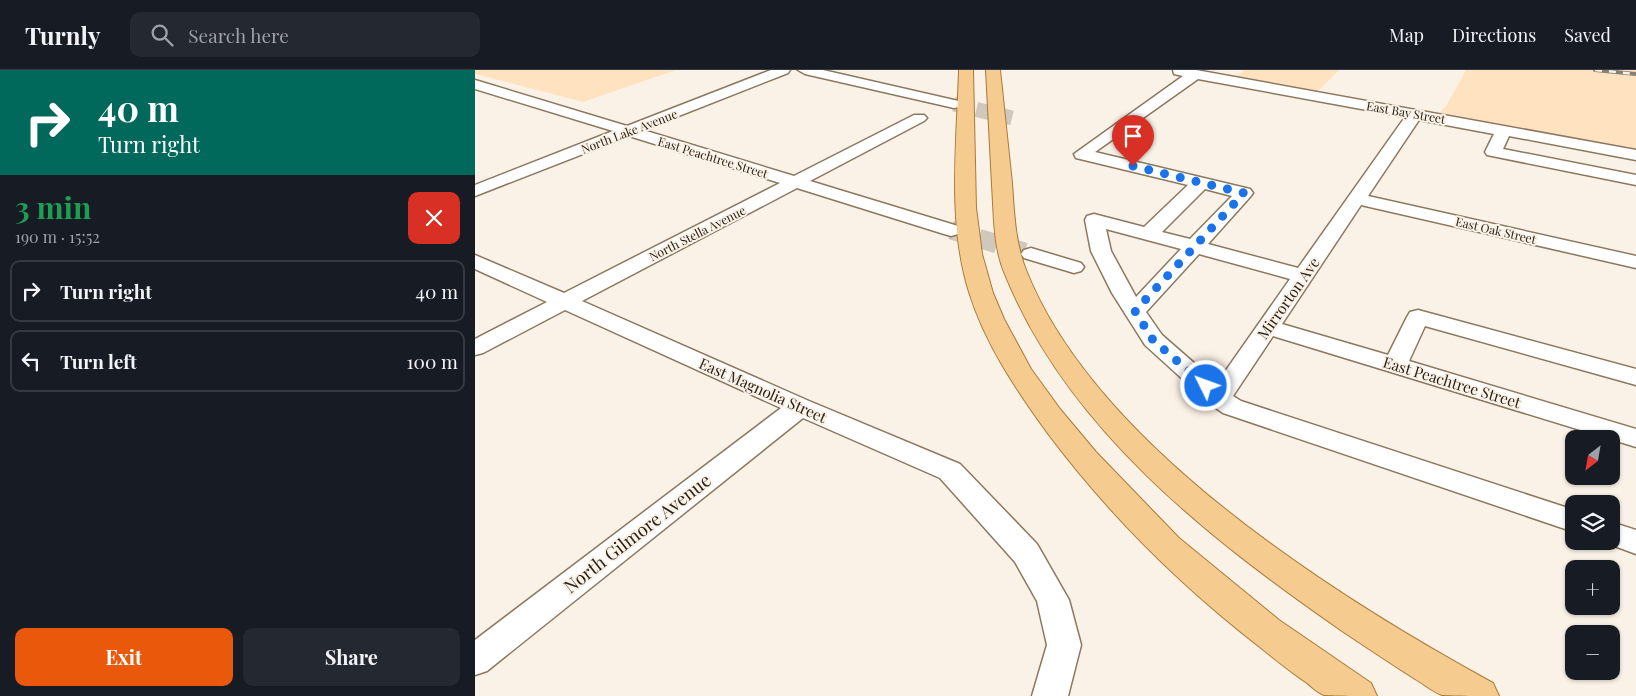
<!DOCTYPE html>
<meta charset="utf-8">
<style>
:root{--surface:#171b24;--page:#242831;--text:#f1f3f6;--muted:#9ea1a6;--line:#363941;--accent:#ea580c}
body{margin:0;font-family:"Playfair Display",serif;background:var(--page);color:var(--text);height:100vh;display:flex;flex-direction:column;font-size:19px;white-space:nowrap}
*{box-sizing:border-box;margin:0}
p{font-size:16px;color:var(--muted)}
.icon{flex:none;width:28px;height:28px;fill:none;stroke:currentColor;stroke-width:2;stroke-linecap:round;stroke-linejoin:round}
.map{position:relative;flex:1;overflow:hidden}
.panel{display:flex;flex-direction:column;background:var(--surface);width:475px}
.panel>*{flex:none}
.hud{background:#00695c;color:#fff;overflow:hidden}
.needle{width:32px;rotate:211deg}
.buttons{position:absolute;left:1090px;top:360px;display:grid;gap:10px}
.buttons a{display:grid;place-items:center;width:55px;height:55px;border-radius:10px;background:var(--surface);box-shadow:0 1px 4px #0004;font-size:25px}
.pin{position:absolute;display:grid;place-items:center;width:42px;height:42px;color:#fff;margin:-51px -21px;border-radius:50% 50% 50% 0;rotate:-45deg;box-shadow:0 0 5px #0007}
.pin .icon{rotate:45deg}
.me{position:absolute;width:55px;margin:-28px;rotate:312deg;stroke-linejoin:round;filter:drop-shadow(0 0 4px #0008)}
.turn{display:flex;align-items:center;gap:18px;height:105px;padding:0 15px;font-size:22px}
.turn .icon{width:65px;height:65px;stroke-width:2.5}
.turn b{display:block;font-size:35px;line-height:42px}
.round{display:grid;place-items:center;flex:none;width:52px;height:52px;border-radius:10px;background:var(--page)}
.summary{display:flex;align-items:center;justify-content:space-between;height:85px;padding:0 15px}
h1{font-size:30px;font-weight:700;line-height:38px;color:#1e9e55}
.button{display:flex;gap:10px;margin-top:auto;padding:10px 15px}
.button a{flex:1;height:58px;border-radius:10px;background:var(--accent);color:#fff;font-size:20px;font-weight:700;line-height:58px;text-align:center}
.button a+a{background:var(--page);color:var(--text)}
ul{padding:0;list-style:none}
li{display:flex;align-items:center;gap:15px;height:62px;margin:0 10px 8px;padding:0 5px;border:2px solid var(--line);border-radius:10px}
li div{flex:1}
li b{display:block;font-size:19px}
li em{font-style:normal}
header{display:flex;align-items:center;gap:30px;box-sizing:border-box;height:70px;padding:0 25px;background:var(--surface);border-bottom:1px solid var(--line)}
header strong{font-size:24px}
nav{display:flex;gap:28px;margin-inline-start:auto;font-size:18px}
.search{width:350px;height:45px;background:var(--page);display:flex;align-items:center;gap:12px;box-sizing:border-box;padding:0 18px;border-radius:10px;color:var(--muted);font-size:19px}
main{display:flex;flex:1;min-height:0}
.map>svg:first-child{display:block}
</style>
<header>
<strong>Turnly</strong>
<div class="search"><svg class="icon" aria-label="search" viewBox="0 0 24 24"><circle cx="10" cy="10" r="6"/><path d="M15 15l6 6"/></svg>Search here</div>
<nav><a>Map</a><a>Directions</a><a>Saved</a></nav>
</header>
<main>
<section class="panel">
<div class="hud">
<div class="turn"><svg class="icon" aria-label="right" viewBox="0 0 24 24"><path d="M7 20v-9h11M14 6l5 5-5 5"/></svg><div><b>40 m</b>Turn right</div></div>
</div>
<div class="summary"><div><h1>3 min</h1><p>190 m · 15:52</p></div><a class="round" style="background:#d93025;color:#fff"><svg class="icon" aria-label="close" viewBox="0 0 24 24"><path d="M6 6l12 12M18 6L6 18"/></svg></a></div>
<ul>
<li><svg class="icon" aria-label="right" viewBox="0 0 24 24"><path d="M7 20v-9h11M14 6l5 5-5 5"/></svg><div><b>Turn right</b></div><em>40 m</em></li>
<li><svg class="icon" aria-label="left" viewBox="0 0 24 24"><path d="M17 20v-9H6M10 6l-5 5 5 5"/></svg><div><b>Turn left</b></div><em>100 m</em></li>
</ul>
<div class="button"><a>Exit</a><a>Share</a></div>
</section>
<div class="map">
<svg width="1161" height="626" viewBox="0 0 1161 626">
<rect width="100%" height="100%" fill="#fbf2e7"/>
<g fill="#ffe3c1">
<path d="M 0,0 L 201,0 L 108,32 L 0,4 Z"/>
<path d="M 769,0 L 864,0 L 842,22 L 759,8 Z"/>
<path d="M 991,0 L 1161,0 L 1161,81 L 963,45 L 971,36 Z"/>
</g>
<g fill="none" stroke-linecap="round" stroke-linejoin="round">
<path stroke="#d1c8bd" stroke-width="15" stroke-dasharray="15 8" stroke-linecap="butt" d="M 479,34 L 537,48"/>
<path stroke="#d1c8bd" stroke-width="19" stroke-dasharray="19 10" stroke-linecap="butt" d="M 476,160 L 556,184"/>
<g stroke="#8c785f" stroke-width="3">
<g id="minor">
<path d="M 296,0 L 315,0 L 313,3 L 168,60 L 319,106 L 439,45 L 449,45 L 452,48 L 449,51 L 335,111 L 483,156 L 486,160 L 483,164 L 476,166 L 469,164 L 322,118 L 107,231 L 334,331 L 485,394 L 562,474 L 594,530 L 606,575 L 593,626 L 557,626 L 572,575 L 562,531 L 540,492 L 465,408 L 328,348 L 12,601 L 0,605 L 0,570 L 306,338 L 90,240 L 8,283 L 0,285 L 0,269 L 72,232 L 0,199 L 0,185 L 89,223 L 305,113 L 154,66 L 0,126 L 0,115 L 138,61 L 0,19 L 0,10 L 152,56 Z"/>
<path d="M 323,0 L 348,0 L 479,30 L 484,31 L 486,34 L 484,37 L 479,38 L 330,4 Z"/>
<path d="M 698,0 L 721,0 L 1161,80 L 1161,90 L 1034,66 L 1028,79 L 1161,105 L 1161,115 L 1012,85 L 1010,82 L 1019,64 L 944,50 L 893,126 L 1161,186 L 1161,198 L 886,135 L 807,254 L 913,285 L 932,247 L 935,242 L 943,240 L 1161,299 L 1161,315 L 950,256 L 934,291 L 1161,359 L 1161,377 L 798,266 L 758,326 L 766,331 L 1099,440 L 1099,462 L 748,343 L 735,334 L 670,275 L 637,223 L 616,181 L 610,150 L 612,146 L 619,144 L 669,157 L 713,115 L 601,88 L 599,84 L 708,6 L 699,4 ZM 723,9 L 930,47 L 823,198 L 733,174 L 775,127 L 778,123 L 775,119 L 620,82 ZM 730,119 L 757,126 L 715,169 L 687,162 ZM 631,159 L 706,179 L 661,227 L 636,181 ZM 724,184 L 815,209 L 742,313 L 687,265 L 671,242 Z"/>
<path d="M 556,178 L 606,193 L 609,197 L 606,201 L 599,203 L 549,188 L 546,184 L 549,180 Z"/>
<path d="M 1136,452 L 1161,460 L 1161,484 L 1126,471 L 1136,471 Z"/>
</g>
</g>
<g stroke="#aa7936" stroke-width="2">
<g id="major">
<path d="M 484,0 L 498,0 L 501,138 L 507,184 L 518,223 L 529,249 L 556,299 L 585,339 L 621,382 L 704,468 L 804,550 L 896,613 L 902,626 C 891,626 857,626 849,625 C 843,623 837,617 832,613 C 816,602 801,590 786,578 C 706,516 635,446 574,365 C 542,321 510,274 494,222 C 472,152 482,73 484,0 Z"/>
<path d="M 511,0 L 525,0 C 529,38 533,75 537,113 C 539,142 540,172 551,200 C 620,375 859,526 1018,613 L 1024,626 C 1011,626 977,626 967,625 C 958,622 949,614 940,609 C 915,593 891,577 867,561 C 733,468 591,357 529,202 C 518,175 519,144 517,115 C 515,76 513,38 511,0 Z"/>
</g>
</g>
<use href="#minor" fill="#fff" fill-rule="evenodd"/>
<use href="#major" fill="#f5cb90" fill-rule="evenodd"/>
<g stroke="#877e74" stroke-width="4">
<path id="rail" d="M 1120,0 L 1161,4"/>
</g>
<use href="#rail" stroke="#fbf2e7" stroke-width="2.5" stroke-dasharray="7" stroke-linecap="butt"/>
</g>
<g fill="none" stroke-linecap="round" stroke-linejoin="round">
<path stroke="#1a73e8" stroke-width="9" stroke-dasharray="0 16.2" d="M 658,96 L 769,123 L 660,241 L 678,270 L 731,316"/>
</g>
<g text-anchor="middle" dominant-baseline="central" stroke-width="4" stroke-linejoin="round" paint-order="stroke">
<g font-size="12" fill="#292117" stroke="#fbf2e7">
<text transform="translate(931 42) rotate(10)">East Bay Street</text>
<text transform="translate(154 61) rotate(-21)">North Lake Avenue</text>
<text transform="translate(238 87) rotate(17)">East Peachtree Street</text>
<text transform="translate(1021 160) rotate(13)">East Oak Street</text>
<text transform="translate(222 163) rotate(-27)">North Stella Avenue</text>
</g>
<g font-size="15" fill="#292117" stroke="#fbf2e7">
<text transform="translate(813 228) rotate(-55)">Mirrorton Ave</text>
<text transform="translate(977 312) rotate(17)">East Peachtree Street</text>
<text transform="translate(288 320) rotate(24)">East Magnolia Street</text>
</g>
<g font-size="18" fill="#292117" stroke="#fbf2e7">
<text transform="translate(162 463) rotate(-38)">North Gilmore Avenue</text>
</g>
</g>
</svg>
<div class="buttons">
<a><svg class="needle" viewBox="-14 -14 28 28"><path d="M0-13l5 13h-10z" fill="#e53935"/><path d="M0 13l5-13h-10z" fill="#9ea1a6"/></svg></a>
<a><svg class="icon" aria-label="layers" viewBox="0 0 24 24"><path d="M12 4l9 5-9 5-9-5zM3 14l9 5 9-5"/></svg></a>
<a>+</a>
<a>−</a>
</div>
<div class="pin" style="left:658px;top:96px;background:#d93025"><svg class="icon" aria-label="arrive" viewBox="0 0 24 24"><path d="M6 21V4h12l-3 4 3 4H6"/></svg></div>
<svg class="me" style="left:731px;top:316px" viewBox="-20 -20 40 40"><circle r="17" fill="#1a73e8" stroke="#fff" stroke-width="3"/><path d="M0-11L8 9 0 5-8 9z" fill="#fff"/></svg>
</div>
</main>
